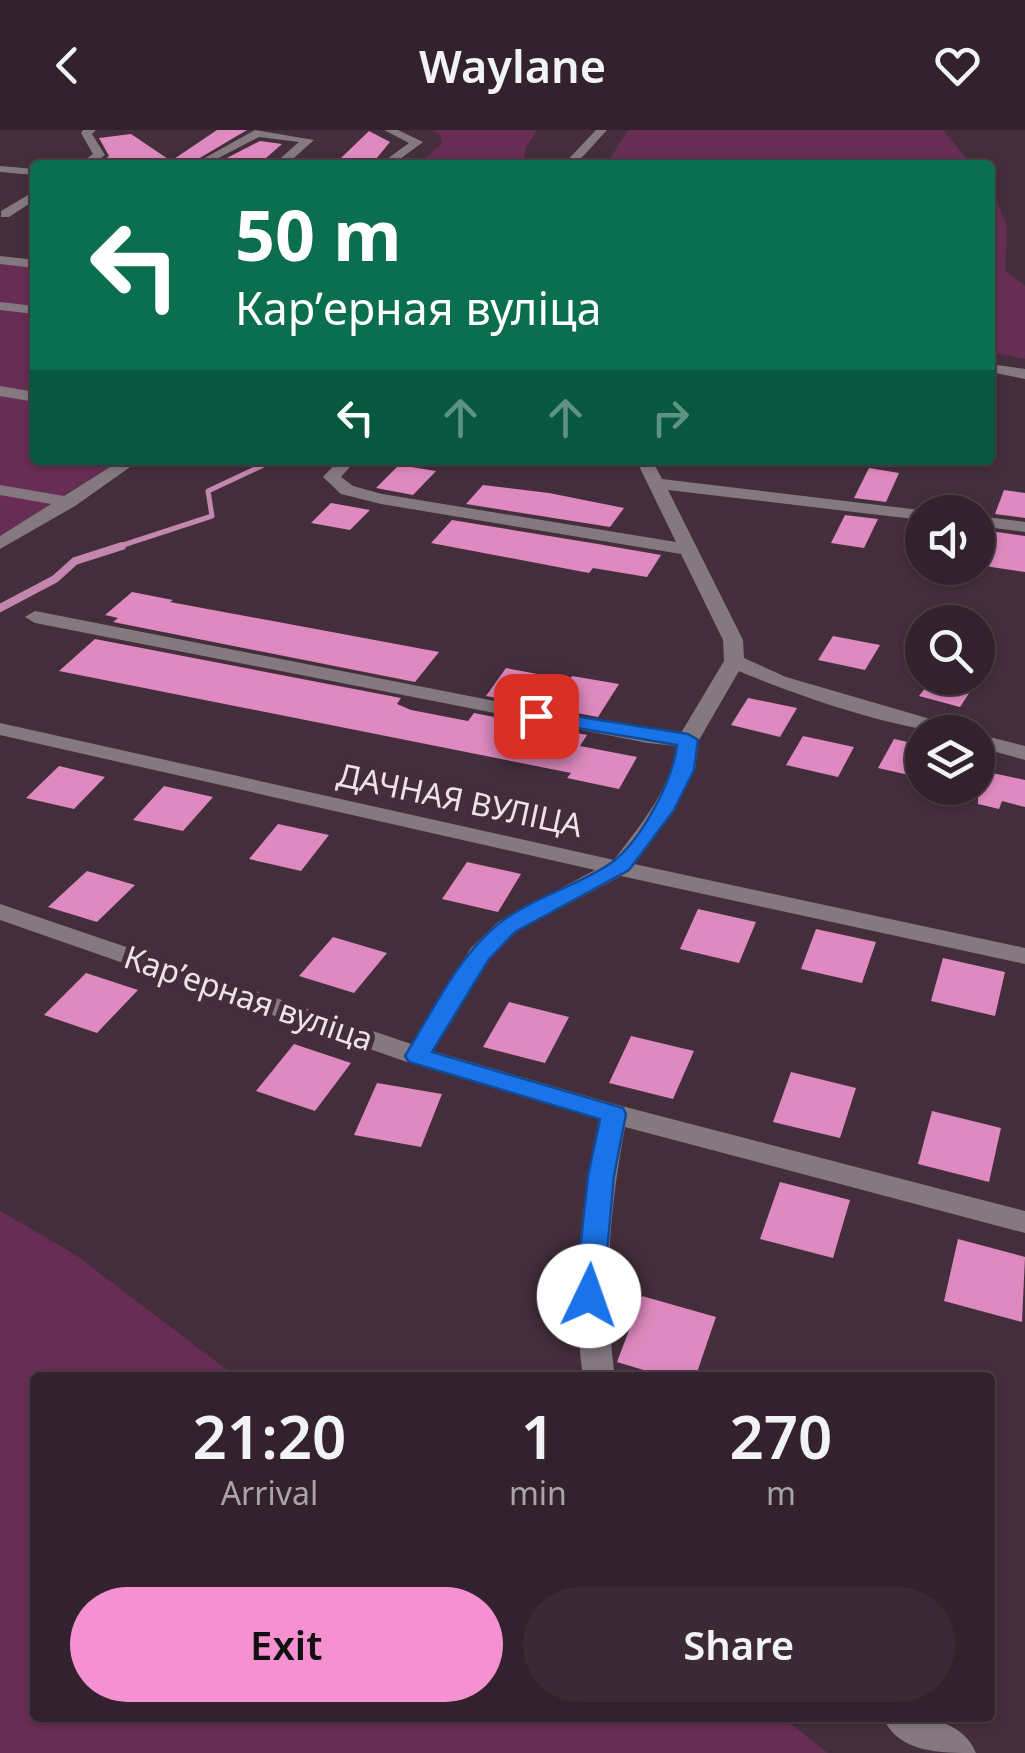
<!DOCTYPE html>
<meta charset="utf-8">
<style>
:root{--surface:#33222d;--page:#3b2a35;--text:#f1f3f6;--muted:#a9a4aa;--line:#4e3f49;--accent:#f590d1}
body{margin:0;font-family:"Noto Sans",sans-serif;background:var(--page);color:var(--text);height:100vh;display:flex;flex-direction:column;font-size:38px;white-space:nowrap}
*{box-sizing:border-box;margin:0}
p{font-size:32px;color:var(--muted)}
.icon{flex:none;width:55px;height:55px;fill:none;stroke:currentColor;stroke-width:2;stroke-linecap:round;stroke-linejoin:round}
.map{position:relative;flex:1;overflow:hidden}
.side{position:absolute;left:30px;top:1242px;width:965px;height:350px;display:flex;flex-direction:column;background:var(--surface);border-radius:10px;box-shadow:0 2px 8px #0004,0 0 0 2px var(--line)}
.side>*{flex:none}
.top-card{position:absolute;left:30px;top:30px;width:965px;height:305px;border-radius:10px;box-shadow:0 2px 8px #0004,0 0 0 2px var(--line);background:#0b6e4f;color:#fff;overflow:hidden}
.tools{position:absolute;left:905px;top:365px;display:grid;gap:20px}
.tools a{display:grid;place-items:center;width:90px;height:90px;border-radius:50%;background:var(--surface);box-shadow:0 2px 8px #0004,0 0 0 2px var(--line);font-size:50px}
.pin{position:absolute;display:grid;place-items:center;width:85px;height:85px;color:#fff;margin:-42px;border-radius:20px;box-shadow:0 5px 15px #0006}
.me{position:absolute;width:110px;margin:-55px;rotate:3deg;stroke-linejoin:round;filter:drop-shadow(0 0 8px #0008)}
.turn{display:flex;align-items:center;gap:35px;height:210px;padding:0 40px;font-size:45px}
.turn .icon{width:130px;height:130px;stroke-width:2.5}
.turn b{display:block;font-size:70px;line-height:85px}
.lanes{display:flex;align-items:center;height:95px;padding:0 40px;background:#0003;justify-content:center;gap:50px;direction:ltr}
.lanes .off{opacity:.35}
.eta{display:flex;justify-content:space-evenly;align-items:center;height:170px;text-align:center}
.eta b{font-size:60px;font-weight:600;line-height:70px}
.action{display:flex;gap:20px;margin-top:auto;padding:20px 40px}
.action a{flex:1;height:115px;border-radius:60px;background:var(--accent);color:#111;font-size:40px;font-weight:600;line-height:115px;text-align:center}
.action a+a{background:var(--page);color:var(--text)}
header{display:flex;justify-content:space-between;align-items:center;height:130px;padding:0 40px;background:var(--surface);font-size:45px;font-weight:600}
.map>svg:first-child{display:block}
</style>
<header><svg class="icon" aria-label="back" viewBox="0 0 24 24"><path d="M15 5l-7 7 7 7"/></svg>Waylane<svg class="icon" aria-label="heart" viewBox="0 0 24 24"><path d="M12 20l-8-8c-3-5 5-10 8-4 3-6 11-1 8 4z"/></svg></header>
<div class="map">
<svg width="1025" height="1623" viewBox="0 0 1025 1623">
<rect width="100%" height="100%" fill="#442e3c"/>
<g fill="#682d54">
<path d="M 432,0 L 537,0 L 525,19 L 524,35 L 418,35 L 442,13 L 440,5 Z"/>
<path d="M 628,0 L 943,0 L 972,35 L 606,35 Z"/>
<path d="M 990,53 L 1007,96 L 1005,140 L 1025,156 L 1025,229 L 990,222 Z"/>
<path d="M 0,131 L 35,135 L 35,330 L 120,330 L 0,406 Z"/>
<path d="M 0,1081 L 76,1125 L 236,1247 L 35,1248 L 35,1588 L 783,1588 L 828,1623 L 0,1623 Z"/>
</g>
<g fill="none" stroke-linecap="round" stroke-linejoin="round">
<path stroke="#c386ae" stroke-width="5" d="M 114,418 L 212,386 L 208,361 L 274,330"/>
<path stroke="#c386ae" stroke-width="8" d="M 0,478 L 55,449 L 75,431 L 122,416"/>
</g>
<g fill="#de89bf">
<path d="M 217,0 L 247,0 L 188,35 L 132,29 L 124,35 L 98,35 L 109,26 L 99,8 L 131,4 L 171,31 Z"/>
<path d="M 369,1 L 390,12 L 376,29 L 341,28 Z"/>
<path d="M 260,11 L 282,14 L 258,35 L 213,35 Z"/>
<path d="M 399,335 L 436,341 L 413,365 L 376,358 Z"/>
<path d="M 869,338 L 899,343 L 886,372 L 854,368 Z"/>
<path d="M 483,355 L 549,363 L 624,378 L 610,397 L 466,374 Z"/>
<path d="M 1004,360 L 1025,363 L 1025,388 L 995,384 Z"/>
<path d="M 331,373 L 370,380 L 350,400 L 311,393 Z"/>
<path d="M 845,385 L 878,389 L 864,418 L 831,413 Z"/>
<path d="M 452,390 L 598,414 L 661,425 L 647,447 L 593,438 L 589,443 L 431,413 Z"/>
<path d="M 990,401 L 1025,406 L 1025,442 L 978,435 Z"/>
<path d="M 132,462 L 173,470 L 170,472 L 439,522 L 415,552 L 113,492 L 118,488 L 105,485 Z"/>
<path d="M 833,506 L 880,515 L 865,540 L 818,530 Z"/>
<path d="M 95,509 L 401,568 L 397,574 L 411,580 L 468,591 L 474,583 L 587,605 L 580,616 L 637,627 L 619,659 L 567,648 L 571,643 L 59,541 Z"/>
<path d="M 506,538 L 569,550 L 572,546 L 619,554 L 598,587 L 486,566 Z"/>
<path d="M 933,548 L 948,548 L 975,554 L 960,577 L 919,566 Z"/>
<path d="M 748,568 L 797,578 L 780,607 L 731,595 Z"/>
<path d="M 803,606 L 854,617 L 838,647 L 786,635 Z"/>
<path d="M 894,609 L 922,615 L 922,648 L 878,638 Z"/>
<path d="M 59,636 L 105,647 L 74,679 L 26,668 Z"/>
<path d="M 978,640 L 1025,650 L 1025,677 L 1002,671 L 999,679 L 978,674 Z"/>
<path d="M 164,656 L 213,667 L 183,701 L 133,690 Z"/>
<path d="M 278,694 L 329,705 L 301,741 L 249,729 Z"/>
<path d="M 467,732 L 521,744 L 498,782 L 442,769 Z"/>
<path d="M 87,741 L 135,755 L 97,792 L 48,777 Z"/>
<path d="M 698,779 L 756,792 L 739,833 L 680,819 Z"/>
<path d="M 816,799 L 876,812 L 862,853 L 801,839 Z"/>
<path d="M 333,807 L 387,823 L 354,863 L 299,846 Z"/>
<path d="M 943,828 L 1005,842 L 995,886 L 931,871 Z"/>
<path d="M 86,843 L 138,860 L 97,903 L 44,885 Z"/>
<path d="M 509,872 L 569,887 L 545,933 L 483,917 Z"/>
<path d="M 631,906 L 694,921 L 673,969 L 609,953 Z"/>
<path d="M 294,914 L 351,933 L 315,981 L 256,961 Z"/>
<path d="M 791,942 L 856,958 L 840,1008 L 773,992 Z"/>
<path d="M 377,953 L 442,964 L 421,1017 L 354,1005 Z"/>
<path d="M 932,981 L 1001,998 L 989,1052 L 918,1034 Z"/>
<path d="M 780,1052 L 850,1070 L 833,1128 L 760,1109 Z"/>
<path d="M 958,1109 L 1025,1127 L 1022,1192 L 944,1171 Z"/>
<path d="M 642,1166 L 716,1187 L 695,1248 L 670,1248 L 617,1232 Z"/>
</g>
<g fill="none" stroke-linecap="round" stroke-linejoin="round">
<g fill="#857980" fill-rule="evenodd">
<path d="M 83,0 L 96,0 L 92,4 L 105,25 L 92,35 L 78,35 L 93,24 L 81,3 Z"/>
<path d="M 255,0 L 314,10 L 286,35 L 273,35 L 299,12 L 259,7 L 205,35 L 192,35 Z"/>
<path d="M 384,0 L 398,0 L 423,12 L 392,35 L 379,35 L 409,13 Z"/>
<path d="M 596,0 L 607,0 L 575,35 L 563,35 Z"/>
<path d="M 0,36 L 35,39 L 35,45 L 0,42 Z"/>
<path d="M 35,61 L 35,70 L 9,87 L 1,87 L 1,81 Z"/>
<path d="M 0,126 L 35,130 L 35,138 L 0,134 Z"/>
<path d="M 0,172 L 35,176 L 35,184 L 0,180 Z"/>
<path d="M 990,234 L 1025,239 L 1025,249 L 990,242 Z"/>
<path d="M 0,256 L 35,262 L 35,272 L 0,266 Z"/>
<path d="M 121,330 L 140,330 L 75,376 L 0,419 L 0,406 L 51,374 L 0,365 L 0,355 L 64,366 Z"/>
<path d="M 339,330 L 356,330 L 341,347 L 353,356 L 382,364 L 676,412 L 636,330 L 652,330 L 662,349 L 928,381 L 922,382 L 922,390 L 668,360 L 743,510 L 744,528 L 786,547 L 958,597 L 961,602 C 908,605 790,563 739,541 L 699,610 L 695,640 L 674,680 L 634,734 L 1025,818 L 1025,834 L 621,746 L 516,802 L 490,829 L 433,921 L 614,974 L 1025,1081 L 1025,1103 L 625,997 C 609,1081 603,1163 615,1248 L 583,1248 C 571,1160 581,1076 599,989 L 407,932 L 0,790 L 0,774 L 411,914 L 471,818 L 498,792 L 595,740 L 0,605 L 0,593 L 614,730 C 641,694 670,661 676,616 L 648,613 L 35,493 L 25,487 L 35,481 L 648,601 L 681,603 L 724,531 L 723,510 L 681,424 L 381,374 L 341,364 L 323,347 Z"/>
<path d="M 978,386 L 1025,392 L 1025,402 L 978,396 Z"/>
<path d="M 978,604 L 1025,616 L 1025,630 L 978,617 Z"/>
<path d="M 883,1588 C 917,1586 960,1586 976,1623 C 940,1623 899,1623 883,1588 Z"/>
</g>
</g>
<path fill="#1a73e8" stroke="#114b97" stroke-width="2.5" d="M 536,580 L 688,604 L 698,610 L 694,640 L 674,680 L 629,740 L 515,802 L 489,829 L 432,922 L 623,978 L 626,984 L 614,1046 L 603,1166 L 599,1174 L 579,1174 L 575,1166 L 588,1046 L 600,989 L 409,932 L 405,926 C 432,882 457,828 497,795 C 530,768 576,757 611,733 C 641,711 673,651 677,615 L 530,590 L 530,582 Z"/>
<g text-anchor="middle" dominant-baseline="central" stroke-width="10" stroke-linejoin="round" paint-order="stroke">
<g font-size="32" fill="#f0e1ea" stroke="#442e3c">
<text transform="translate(460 669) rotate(12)">ДАЧНАЯ ВУЛІЦА</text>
<text transform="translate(249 867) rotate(19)">Карʼерная вуліца</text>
</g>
</g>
</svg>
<div class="tools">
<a><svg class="icon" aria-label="sound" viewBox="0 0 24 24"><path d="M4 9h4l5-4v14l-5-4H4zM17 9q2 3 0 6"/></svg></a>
<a><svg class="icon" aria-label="search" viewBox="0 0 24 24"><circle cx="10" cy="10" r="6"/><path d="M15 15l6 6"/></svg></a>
<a><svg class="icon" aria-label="layers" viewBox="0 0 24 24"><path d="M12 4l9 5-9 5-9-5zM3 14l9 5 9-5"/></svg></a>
</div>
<div class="pin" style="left:536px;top:586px;background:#d93025"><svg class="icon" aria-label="arrive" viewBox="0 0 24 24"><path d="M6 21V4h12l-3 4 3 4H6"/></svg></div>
<svg class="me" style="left:589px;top:1166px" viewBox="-20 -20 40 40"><circle r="19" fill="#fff"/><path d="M0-13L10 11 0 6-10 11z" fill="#1a73e8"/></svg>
<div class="top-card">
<div class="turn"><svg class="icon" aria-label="left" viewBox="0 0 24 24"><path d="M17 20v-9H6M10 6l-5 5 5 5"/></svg><div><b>50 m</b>Карʼерная вуліца</div></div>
<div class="lanes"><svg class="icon" aria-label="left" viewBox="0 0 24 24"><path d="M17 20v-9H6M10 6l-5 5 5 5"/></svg><svg class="icon off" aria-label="ahead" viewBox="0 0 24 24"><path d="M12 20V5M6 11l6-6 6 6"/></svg><svg class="icon off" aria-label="ahead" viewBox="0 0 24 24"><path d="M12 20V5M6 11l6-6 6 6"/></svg><svg class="icon off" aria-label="right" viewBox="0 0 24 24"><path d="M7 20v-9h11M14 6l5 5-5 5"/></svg></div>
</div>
<section class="side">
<div class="eta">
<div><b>21:20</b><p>Arrival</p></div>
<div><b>1</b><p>min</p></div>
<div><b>270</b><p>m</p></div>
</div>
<div class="action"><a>Exit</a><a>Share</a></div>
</section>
</div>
